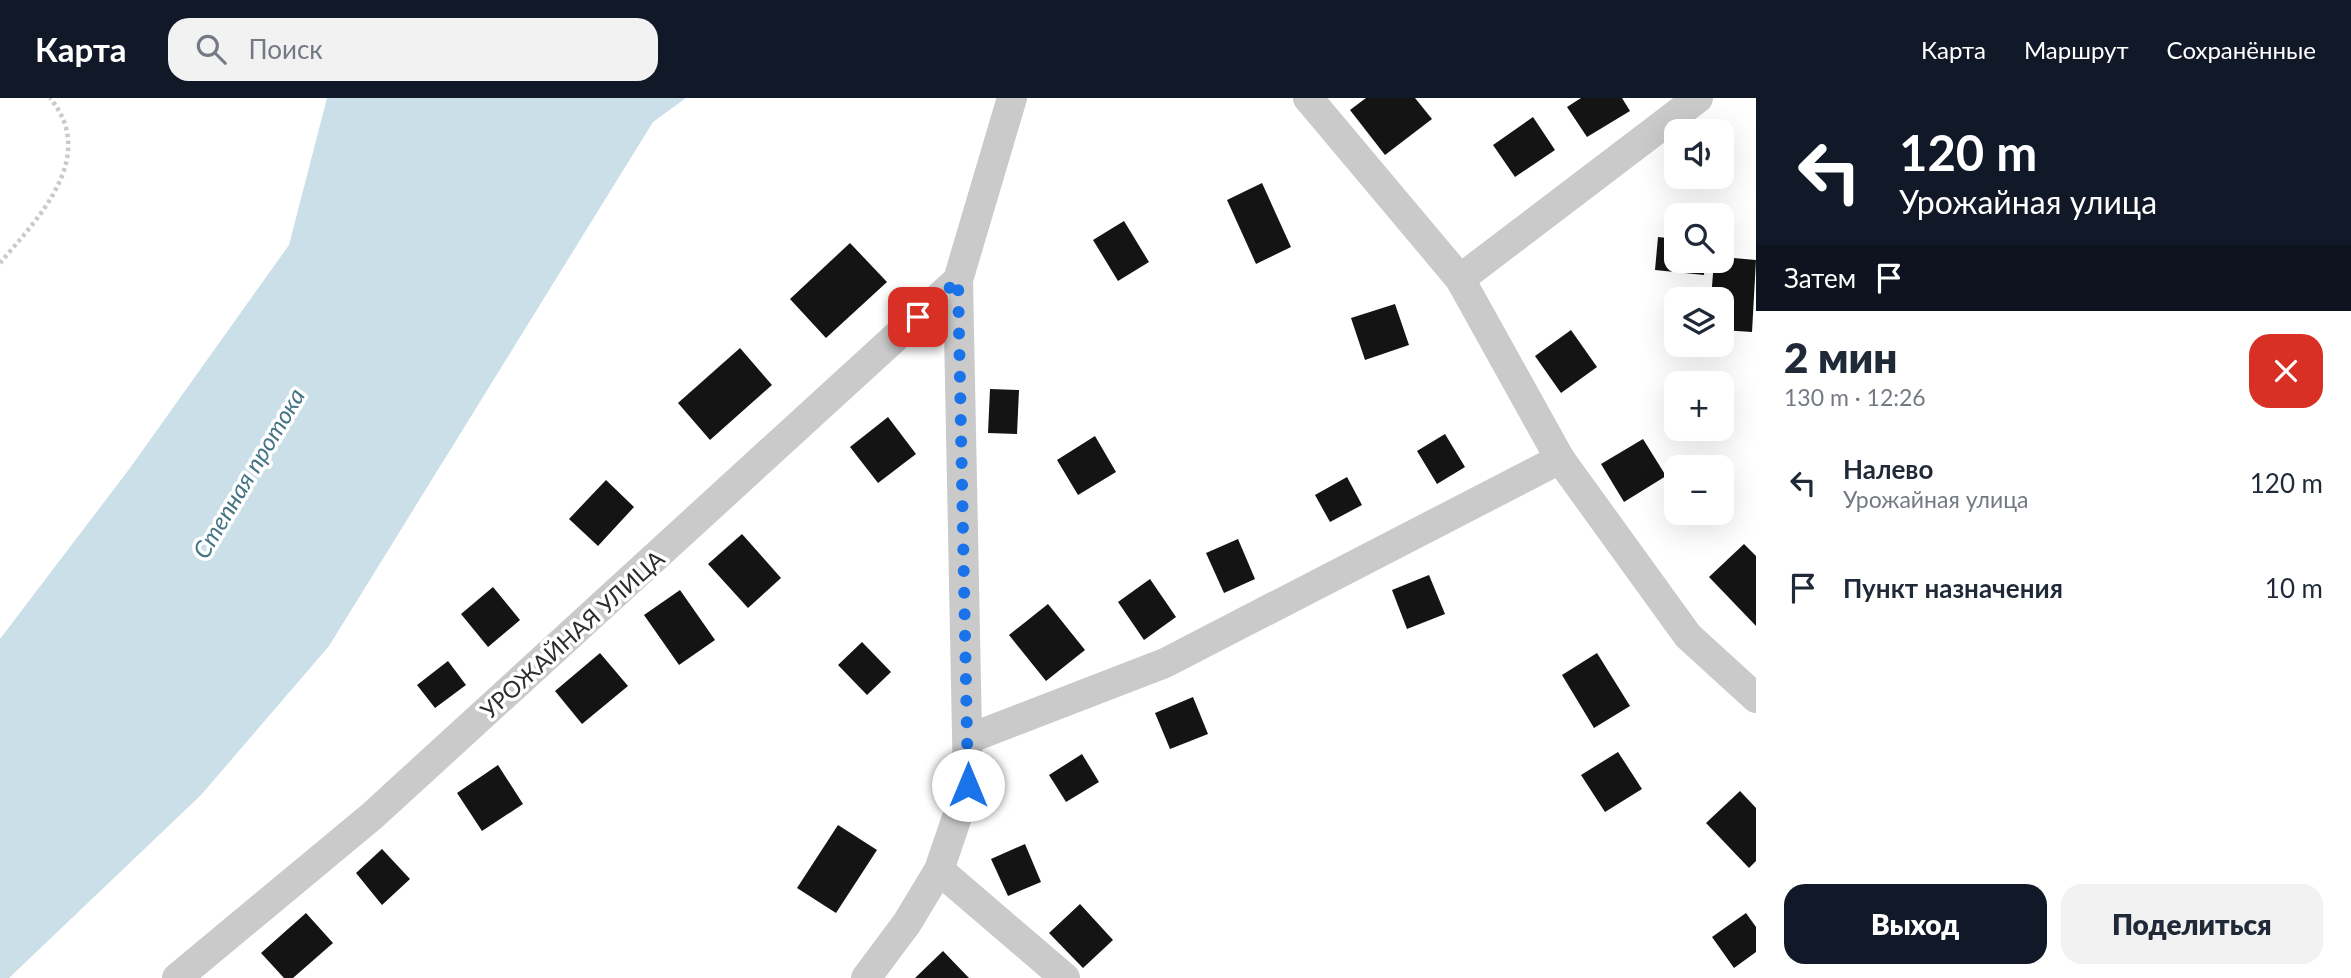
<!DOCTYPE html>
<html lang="ru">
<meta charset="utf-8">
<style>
:root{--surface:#fff;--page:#f2f2f3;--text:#1f2937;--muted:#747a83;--accent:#111827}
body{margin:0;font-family:Lato,sans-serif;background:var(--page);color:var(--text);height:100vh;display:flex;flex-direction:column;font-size:26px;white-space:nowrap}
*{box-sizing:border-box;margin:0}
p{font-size:23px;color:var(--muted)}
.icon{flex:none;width:38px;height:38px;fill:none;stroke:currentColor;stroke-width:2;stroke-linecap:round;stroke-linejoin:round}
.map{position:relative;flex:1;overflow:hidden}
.panel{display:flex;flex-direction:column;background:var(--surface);width:595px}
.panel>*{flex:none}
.guide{background:#111827;color:#fff;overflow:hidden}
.buttons{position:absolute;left:1664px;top:21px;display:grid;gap:14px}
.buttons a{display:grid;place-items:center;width:70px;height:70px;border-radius:14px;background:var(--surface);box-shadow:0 7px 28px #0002;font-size:35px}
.pin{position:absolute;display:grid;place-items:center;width:60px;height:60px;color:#fff;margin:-30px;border-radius:14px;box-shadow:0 4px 10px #0006}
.me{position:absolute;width:77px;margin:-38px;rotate:0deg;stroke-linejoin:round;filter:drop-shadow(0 0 5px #0008)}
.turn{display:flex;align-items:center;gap:24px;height:147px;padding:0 28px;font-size:32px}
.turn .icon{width:91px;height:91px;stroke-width:2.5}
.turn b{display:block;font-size:49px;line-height:60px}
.then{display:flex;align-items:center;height:66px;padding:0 28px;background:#0003;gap:14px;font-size:26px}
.round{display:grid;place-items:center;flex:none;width:74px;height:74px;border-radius:21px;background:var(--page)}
.summary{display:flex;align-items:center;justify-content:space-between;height:119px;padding:0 28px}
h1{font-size:42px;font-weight:800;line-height:52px}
.primary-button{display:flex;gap:14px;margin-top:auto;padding:14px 28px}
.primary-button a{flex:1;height:80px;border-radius:21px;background:var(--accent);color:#fff;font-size:28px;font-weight:800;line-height:80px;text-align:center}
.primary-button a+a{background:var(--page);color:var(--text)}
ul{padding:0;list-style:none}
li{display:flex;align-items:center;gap:21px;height:105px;padding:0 28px}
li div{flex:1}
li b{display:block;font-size:26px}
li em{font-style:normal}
header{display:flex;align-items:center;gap:42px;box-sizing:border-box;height:98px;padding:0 35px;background:var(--accent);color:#fff}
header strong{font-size:33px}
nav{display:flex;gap:38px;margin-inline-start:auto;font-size:24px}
.search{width:490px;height:63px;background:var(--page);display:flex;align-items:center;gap:18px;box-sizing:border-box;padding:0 24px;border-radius:21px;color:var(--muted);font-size:26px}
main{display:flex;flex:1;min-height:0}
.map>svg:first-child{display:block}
</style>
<header>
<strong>Карта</strong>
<div class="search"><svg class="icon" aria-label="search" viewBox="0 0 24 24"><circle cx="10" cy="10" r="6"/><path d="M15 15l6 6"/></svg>Поиск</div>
<nav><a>Карта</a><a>Маршрут</a><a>Сохранённые</a></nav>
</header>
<main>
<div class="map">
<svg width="1756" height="880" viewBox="0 0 1756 880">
<rect width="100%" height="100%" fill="#fff"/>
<path fill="#cadfe7" d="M 327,0 L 686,0 L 653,24 L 329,548 L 201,697 L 9,880 L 0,880 L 0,541 L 130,370 L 289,147 Z"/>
<g fill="#141414">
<path d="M 1366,0 L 1415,0 L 1432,21 L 1385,57 L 1350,12 Z"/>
<path d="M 1581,0 L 1622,0 L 1630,13 L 1587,39 L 1567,9 Z"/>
<path d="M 1533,19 L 1555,52 L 1515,79 L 1493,47 Z"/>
<path d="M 1262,85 L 1291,149 L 1256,166 L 1227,102 Z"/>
<path d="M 1124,123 L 1149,164 L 1118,183 L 1093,142 Z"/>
<path d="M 1658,139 L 1676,141 L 1676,163 L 1705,163 L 1704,177 L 1655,172 Z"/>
<path d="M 850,145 L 887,184 L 826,240 L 790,201 Z"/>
<path d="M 1722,159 L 1756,162 L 1752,234 L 1722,232 L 1722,201 L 1711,201 L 1714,163 L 1722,163 Z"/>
<path d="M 1395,206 L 1409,247 L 1365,262 L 1351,220 Z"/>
<path d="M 1571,232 L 1597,269 L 1561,295 L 1535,258 Z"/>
<path d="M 740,250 L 772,287 L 710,342 L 678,305 Z"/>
<path d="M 990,291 L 1019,292 L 1017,336 L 988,335 Z"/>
<path d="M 888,319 L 916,356 L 878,385 L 850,349 Z"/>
<path d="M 1445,336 L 1465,369 L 1437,386 L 1417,353 Z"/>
<path d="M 1095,338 L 1116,374 L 1078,397 L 1057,362 Z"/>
<path d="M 1643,341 L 1666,378 L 1624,404 L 1601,366 Z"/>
<path d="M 1347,379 L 1362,407 L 1330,424 L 1315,397 Z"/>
<path d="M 606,382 L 634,409 L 598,448 L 569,421 Z"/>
<path d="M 742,436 L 781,480 L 748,510 L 708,466 Z"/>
<path d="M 1238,441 L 1255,481 L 1224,495 L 1206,455 Z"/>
<path d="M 1744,446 L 1756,458 L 1756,528 L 1709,479 Z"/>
<path d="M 1429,477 L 1445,516 L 1407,531 L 1392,492 Z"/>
<path d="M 1150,481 L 1176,519 L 1144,542 L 1118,504 Z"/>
<path d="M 493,489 L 520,522 L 488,549 L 461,516 Z"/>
<path d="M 680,492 L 715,542 L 679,567 L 644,517 Z"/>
<path d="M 1048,506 L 1085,552 L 1046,583 L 1009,537 Z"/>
<path d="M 862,544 L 891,574 L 867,597 L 838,567 Z"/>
<path d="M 600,555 L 628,588 L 582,626 L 555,593 Z"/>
<path d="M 1597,555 L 1630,608 L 1594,630 L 1562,577 Z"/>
<path d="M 448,563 L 466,587 L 435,610 L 417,587 Z"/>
<path d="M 1193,599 L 1208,636 L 1170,651 L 1155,615 Z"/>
<path d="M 1618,654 L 1642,691 L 1605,714 L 1581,677 Z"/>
<path d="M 1082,656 L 1099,684 L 1066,704 L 1049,677 Z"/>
<path d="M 498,667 L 523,706 L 482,733 L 457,695 Z"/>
<path d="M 1740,693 L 1756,710 L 1756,763 L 1749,770 L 1706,725 Z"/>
<path d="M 838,727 L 877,752 L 836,815 L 797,790 Z"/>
<path d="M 1025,746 L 1041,784 L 1008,798 L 991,761 Z"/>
<path d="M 382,751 L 410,781 L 382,807 L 356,775 Z"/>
<path d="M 1080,806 L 1113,842 L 1083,870 L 1049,835 Z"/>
<path d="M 306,815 L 333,845 L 293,880 L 284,880 L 261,855 Z"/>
<path d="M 1746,815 L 1756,829 L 1756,854 L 1734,870 L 1712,839 Z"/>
<path d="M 943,853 L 969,880 L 915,880 Z"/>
</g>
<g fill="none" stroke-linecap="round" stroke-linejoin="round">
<path stroke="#cacaca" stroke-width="4.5" stroke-dasharray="3.5 3.5" stroke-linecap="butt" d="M 0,165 C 38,120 99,59 50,0"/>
<g stroke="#cacaca" stroke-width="30">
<path d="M 1308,0 L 1460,181 L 1560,361 L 1688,538 L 1756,600"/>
<path d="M 1460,181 L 1698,0"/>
<path d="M 968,641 L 1165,565 L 1560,361"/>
<path d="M 939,772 L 1065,880"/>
<path d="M 177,880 L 372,718 L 958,182"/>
<path d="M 866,880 L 907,825 L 939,772 L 968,687 L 958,182 L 1012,0"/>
</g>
</g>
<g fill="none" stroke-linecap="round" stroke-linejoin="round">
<path stroke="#1a73e8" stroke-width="12" stroke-dasharray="0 21.6" d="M 918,219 L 958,182 L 968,687"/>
</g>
<g text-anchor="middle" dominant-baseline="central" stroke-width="7" stroke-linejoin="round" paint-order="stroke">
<g font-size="23" fill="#2d2d2d" stroke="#fff">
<text transform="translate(572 536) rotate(-42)">УРОЖАЙНАЯ УЛИЦА</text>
</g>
<g font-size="24" font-style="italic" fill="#457485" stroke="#fff">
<text transform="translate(248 375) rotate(-59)">Степная протока</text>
</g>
</g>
</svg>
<div class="buttons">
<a><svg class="icon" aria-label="sound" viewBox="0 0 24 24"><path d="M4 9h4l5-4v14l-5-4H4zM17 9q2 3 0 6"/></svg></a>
<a><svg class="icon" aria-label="search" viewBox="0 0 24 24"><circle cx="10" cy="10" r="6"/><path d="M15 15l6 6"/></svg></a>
<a><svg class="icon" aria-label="layers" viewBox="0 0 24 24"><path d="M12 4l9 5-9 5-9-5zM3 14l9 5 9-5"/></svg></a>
<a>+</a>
<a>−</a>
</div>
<div class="pin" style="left:918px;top:219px;background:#d93025"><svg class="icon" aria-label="arrive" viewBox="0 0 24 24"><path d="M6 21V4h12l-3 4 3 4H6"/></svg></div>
<svg class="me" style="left:968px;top:687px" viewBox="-20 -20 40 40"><circle r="19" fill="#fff"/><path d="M0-13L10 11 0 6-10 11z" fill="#1a73e8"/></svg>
</div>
<section class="panel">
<div class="guide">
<div class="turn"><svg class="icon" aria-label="left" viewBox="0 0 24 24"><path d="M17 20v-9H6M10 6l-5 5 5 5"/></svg><div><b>120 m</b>Урожайная улица</div></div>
<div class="then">Затем<svg class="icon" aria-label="arrive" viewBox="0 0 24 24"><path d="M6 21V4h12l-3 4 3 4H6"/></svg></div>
</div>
<div class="summary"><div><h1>2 мин</h1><p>130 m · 12:26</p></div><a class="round" style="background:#d93025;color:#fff"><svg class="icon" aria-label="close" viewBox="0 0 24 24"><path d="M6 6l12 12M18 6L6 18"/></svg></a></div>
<ul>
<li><svg class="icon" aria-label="left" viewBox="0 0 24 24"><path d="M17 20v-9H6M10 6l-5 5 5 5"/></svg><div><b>Налево</b><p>Урожайная улица</p></div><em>120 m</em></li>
<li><svg class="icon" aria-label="arrive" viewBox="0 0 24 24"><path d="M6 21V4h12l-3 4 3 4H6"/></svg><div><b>Пункт назначения</b></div><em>10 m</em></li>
</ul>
<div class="primary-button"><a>Выход</a><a>Поделиться</a></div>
</section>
</main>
